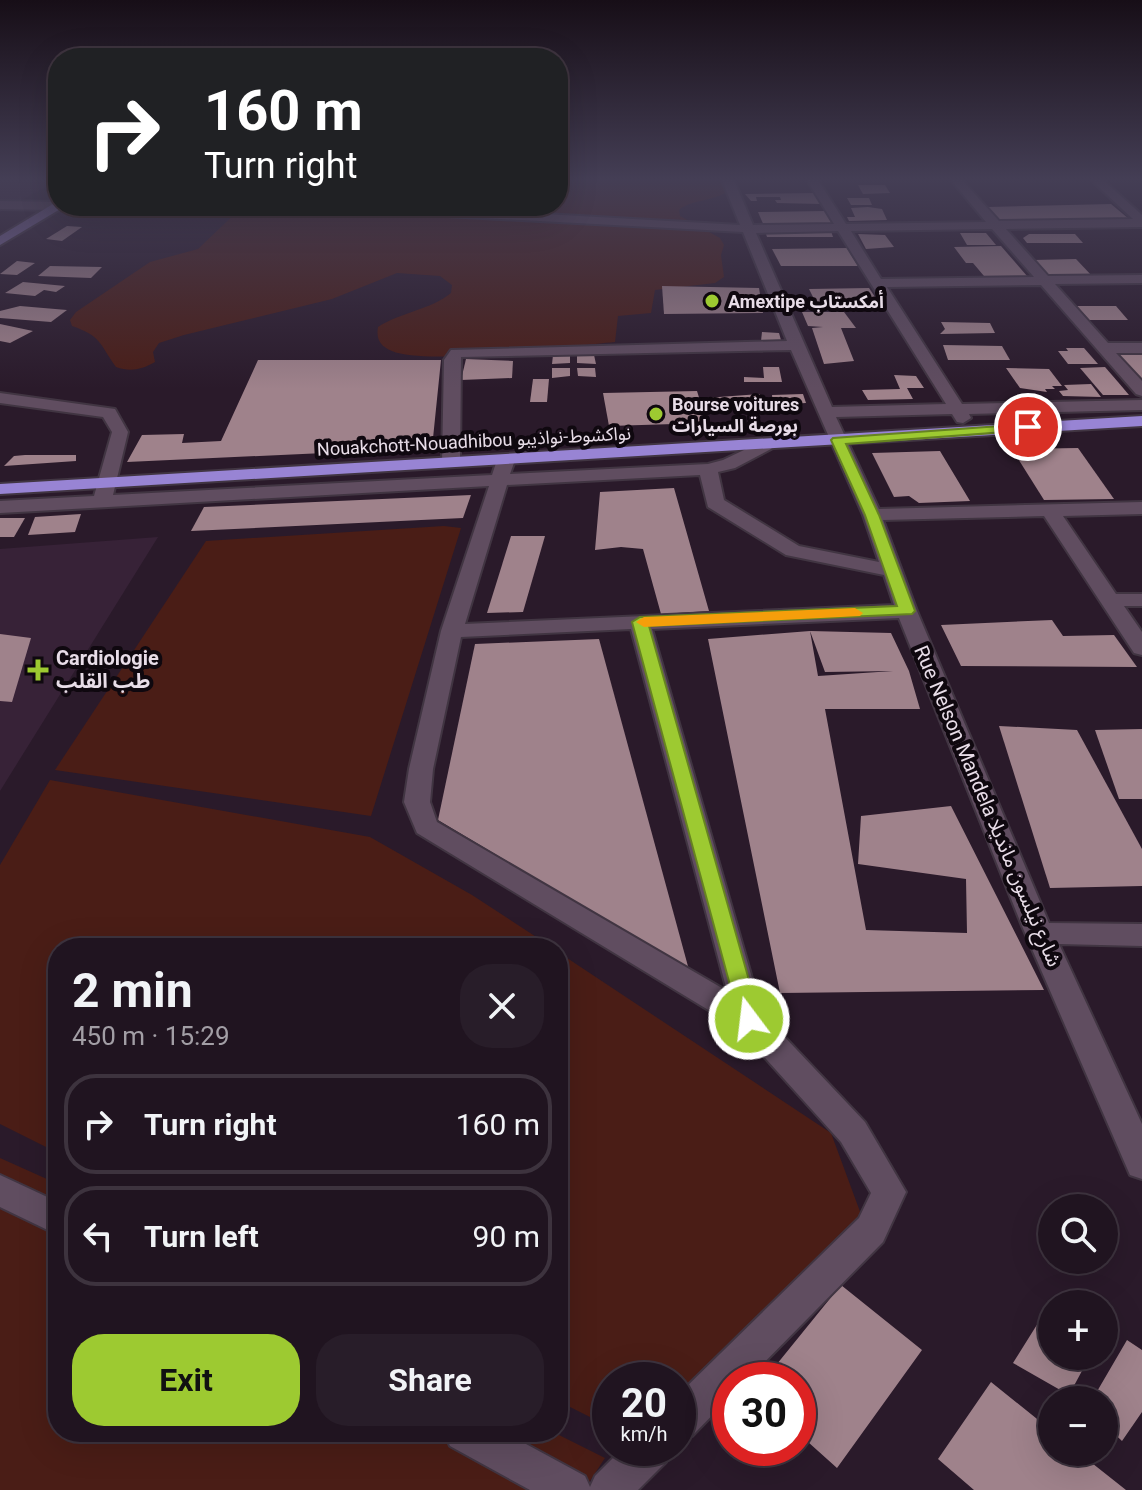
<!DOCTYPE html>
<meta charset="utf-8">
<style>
:root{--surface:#201420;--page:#281d29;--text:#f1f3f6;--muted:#a29ea5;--line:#3d333e;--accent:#9dca31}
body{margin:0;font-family:Roboto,"Noto Sans Arabic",sans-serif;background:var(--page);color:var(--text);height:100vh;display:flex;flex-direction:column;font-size:30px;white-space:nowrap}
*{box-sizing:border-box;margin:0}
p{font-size:26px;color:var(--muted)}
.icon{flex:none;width:44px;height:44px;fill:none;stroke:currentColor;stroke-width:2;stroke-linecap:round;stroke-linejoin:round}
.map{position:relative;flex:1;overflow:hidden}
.panel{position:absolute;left:48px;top:938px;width:520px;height:504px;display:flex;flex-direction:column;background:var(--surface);border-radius:32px;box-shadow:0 8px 32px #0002,0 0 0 2px var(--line)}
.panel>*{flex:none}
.banner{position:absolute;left:48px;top:48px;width:520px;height:168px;border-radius:32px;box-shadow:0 8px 32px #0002,0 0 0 2px var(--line);background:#202124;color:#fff;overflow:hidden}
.fabs{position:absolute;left:1038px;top:1194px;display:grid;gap:16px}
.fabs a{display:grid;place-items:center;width:80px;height:80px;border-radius:50%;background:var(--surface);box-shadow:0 8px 32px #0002,0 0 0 2px var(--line);font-size:40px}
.speed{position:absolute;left:592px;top:1362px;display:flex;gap:16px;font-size:40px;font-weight:700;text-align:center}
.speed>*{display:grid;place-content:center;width:104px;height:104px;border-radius:50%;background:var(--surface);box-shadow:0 8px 32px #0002,0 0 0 2px var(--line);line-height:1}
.speed small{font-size:20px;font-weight:400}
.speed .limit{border:12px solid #d22;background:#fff;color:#111}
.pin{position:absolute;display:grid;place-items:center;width:68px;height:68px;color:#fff;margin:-34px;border:4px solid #fff;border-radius:50%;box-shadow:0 2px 8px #0007}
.me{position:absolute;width:88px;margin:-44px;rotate:345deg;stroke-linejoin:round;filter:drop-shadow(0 0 6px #0008)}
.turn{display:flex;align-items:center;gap:28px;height:168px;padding:0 24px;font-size:36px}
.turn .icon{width:104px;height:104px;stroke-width:2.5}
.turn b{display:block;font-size:56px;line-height:68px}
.round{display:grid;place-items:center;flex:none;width:84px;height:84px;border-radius:32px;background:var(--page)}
.summary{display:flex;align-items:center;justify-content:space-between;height:136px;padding:0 24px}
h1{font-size:48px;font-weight:700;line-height:60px}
.button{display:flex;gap:16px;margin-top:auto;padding:16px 24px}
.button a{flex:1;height:92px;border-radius:32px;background:var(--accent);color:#111;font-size:32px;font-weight:700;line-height:92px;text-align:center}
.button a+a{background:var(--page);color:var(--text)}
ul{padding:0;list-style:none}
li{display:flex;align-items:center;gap:24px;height:100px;margin:0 16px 12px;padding:0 8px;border:4px solid var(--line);border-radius:32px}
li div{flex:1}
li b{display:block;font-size:30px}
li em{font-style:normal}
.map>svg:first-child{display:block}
</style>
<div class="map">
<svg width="1142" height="1490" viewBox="0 0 1142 1490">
<rect width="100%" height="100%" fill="#2a1a2a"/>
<g fill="#372237">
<path d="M 0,180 L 58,180 L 0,212 Z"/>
<path d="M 158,537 L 0,791 L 0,549 Z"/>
</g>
<g fill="#4a1d16">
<path d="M 558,180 L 725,180 L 728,191 C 713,202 692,199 679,210 L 680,216 L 720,238 L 724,245 L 721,255 L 724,277 L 715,283 L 655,290 L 651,313 L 618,316 L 615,342 C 569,346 427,366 392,351 C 380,346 376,339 378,327 C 401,312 430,310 451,293 L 452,285 L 440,276 L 397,273 L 332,299 L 184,335 L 159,343 L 153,352 L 155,362 C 141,370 130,372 116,367 C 99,343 101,336 72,326 L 70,320 L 76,312 L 150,262 L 198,249 L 243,206 L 558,206 Z"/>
<path d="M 444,526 L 461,528 L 371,816 L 55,770 L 206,541 Z"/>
<path d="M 50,780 L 370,837 L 472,895 L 553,948 L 58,948 L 58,1153 L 0,1124 L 0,865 Z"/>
<path d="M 558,952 L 831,1133 L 862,1217 L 678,1397 L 678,1380 L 610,1380 L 610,1427 L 558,1401 Z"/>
<path d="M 0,1158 L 58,1184 L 58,1432 L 553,1432 L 605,1458 L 584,1490 L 0,1490 Z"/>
</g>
<g fill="#9f828b">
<path d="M 858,185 L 885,185 L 890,193 L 863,194 Z"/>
<path d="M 816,193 L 822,204 L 777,203 L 775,200 L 781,200 L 780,197 L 756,197 L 757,201 L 751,201 L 745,194 Z"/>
<path d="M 847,198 L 869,198 L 872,205 L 851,205 Z"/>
<path d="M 1111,204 L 1129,219 L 1000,220 L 988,207 Z"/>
<path d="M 868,207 L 882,209 L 887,220 L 849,221 L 847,217 L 855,217 L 851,208 Z"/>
<path d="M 825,211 L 833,225 L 764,226 L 758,212 Z"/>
<path d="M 67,226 L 82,227 L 62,241 L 46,239 Z"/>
<path d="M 765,231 L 831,231 L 833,237 L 767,237 Z"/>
<path d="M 960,233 L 986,233 L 996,245 L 967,245 Z"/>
<path d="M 858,234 L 885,235 L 894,247 L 866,249 Z"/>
<path d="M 1029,234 L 1075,234 L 1083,243 L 1027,243 L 1023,238 Z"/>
<path d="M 1001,246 L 1027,276 L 984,276 L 973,263 L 966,263 L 954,247 Z"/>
<path d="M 847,248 L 858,266 L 781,266 L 772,249 Z"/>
<path d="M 1076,259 L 1092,276 L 1047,276 L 1033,260 Z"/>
<path d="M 17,261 L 35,263 L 17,275 L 0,274 Z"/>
<path d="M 50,266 L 102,267 L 91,278 L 38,276 Z"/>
<path d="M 23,282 L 65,286 L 56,292 L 44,290 L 35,296 L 5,293 Z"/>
<path d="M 662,286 L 759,288 L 763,313 L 664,314 Z"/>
<path d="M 869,288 L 879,303 L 817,305 L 809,289 Z"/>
<path d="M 20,306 L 67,310 L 51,322 L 0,318 L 0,311 Z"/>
<path d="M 1077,306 L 1116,306 L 1128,320 L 1089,320 Z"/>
<path d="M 802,312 L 844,312 L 856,328 L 841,328 L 854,361 L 824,364 L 812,328 L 823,327 L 808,326 Z"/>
<path d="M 941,322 L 990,323 L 995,333 L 940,334 L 945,329 Z"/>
<path d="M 0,324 L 33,331 L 10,343 L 0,341 Z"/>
<path d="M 762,332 L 779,333 L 781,340 L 761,341 Z"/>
<path d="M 943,345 L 1002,346 L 1010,360 L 948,360 Z"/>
<path d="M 1066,348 L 1084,348 L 1098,364 L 1068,364 L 1058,351 L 1068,351 Z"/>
<path d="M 1114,351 L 1142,351 L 1142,385 Z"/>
<path d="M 553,355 L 570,355 L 570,363 L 552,364 Z"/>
<path d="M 577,355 L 594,355 L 596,364 L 577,363 Z"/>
<path d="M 466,359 L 513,361 L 512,378 L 461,380 Z"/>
<path d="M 258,360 L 441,360 L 432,448 L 127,462 L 142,435 L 184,434 L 182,443 L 221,441 Z"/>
<path d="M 763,367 L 779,367 L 782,382 L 744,382 L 744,377 L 764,378 Z"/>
<path d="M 1105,367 L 1118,382 L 1129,395 L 1103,395 L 1080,368 Z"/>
<path d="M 552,368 L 570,368 L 570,376 L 552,378 Z"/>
<path d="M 577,368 L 595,368 L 596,377 L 578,376 Z"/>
<path d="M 1006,368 L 1049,369 L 1062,386 L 1052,386 L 1055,389 L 1045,389 L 1047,392 L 1020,388 Z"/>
<path d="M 894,375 L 916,376 L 924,388 L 907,388 L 913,399 L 868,400 L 862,390 L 900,389 Z"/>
<path d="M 533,379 L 549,379 L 547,402 L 530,402 Z"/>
<path d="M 1091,384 L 1101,397 L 1063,396 L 1059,391 L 1068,390 L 1064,385 Z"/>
<path d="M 697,391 L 707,423 L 609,426 L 603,393 Z"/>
<path d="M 760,394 L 760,403 L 709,407 L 705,398 Z"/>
<path d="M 803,394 L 806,403 L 773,405 L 772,395 Z"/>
<path d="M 1078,448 L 1114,499 L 1044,500 L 1012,449 Z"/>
<path d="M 940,451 L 970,501 L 919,503 L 909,496 L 894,497 L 872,453 Z"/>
<path d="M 25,455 L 76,455 L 76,461 L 4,466 L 14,456 Z"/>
<path d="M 674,488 L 709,611 L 661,614 L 643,549 L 621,547 L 595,550 L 600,492 Z"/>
<path d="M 471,495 L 463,518 L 191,531 L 204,507 Z"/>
<path d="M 81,514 L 75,532 L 28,535 L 35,517 Z"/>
<path d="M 0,518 L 25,518 L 14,537 L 0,537 Z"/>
<path d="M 511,536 L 545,536 L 523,612 L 487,613 Z"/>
<path d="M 1052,620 L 1063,636 L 1114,635 L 1137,667 L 961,666 L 941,625 Z"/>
<path d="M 810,631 L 818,676 L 893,671 L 825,672 L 810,631 L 891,633 L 909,671 L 920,709 L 825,709 L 866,930 L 967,933 L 966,879 L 858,864 L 861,816 L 951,806 L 1044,990 L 780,993 L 708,639 Z"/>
<path d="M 0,634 L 31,638 L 12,702 L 0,701 Z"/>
<path d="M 599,639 L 689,970 L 438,820 L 475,644 Z"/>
<path d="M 999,726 L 1077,730 L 1142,849 L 1142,886 L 1050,888 Z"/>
<path d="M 1142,729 L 1142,799 L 1119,799 L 1095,730 Z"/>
<path d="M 841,1285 L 922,1350 L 837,1468 L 798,1433 L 798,1380 L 764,1380 Z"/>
<path d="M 1053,1299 L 1063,1304 L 1052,1304 L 1052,1356 L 1090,1356 L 1069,1395 L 1013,1363 Z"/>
<path d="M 1127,1340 L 1142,1350 L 1142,1412 L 1122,1441 L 1104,1424 L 1104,1400 L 1092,1400 Z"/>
<path d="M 991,1382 L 1052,1431 L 1052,1452 L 1078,1452 L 1126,1490 L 974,1490 L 938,1459 Z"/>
</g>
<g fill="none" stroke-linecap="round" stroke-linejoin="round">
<g stroke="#413542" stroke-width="4">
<g id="minor">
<path d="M 722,180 L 734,180 L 753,225 L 834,224 L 807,180 L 818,180 L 846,224 L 986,222 L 951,180 L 962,180 L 999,221 L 1133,219 L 1091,180 L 1103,180 L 1142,215 L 1142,227 L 1006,229 L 1048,276 L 1142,275 L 1142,283 L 1055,284 L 1108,343 L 1142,343 L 1142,353 L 1116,353 L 1142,381 L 1142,396 L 1136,394 L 1041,285 L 887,287 L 962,404 L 1142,400 L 1142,410 L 969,414 L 971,418 L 963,423 L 957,422 L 952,414 L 836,417 L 879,509 L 1142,502 L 1142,514 L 1063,516 L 1116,594 L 1142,594 L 1142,606 L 1124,606 L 1142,632 L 1142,655 L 1134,653 L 1044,516 L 883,520 L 917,611 L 1049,923 L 1142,924 L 1142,946 L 1059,944 L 1142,1124 L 1142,1179 L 1130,1175 L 1022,926 L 899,618 L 652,629 L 762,1013 L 865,1122 L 906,1192 L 883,1242 L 747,1380 L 730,1380 L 730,1397 L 692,1436 L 678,1442 L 678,1395 L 859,1218 L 871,1193 L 841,1142 L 738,1028 L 417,833 L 404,802 L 409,769 L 441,631 L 489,486 L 0,513 L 0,501 L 94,496 L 112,432 L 103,417 L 0,403 L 0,393 L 115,409 L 128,432 L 113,495 L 492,475 L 497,460 L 506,455 L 515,460 L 510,474 L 708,464 L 723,460 L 765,440 L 774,445 L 771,449 L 735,468 L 718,472 L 724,500 L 799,546 L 879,562 L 863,515 L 791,350 L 461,357 L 460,462 L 451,467 L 442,462 L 444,360 L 451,350 L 787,341 L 743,232 L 336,210 L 330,206 L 401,206 L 740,225 ZM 992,229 L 1034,277 L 881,279 L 851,231 ZM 838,231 L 946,404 L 832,407 L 756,233 ZM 700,475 L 708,507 L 786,555 L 884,575 L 894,605 L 465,624 L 507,485 ZM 631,629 L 727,991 L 437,822 L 430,802 L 433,769 L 461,637 Z"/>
<path d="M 0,201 L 57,202 L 58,206 L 63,206 L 57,210 L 0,209 Z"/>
<path d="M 0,1175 L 58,1202 L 58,1235 L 0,1207 Z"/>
<path d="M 444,1432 L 504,1432 L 585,1476 L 590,1487 L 595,1476 L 623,1448 L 672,1448 L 666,1462 L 638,1490 L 530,1490 L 450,1446 Z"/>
</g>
</g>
<g stroke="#413542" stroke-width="4">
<path id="major" d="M 58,201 L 58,206 L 62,208 L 0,245 L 0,236 Z"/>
</g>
<g stroke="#413542" stroke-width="4">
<path id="highway" d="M 1142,416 L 1142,426 L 0,494 L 0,484 Z"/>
</g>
<use href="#minor" fill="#604d60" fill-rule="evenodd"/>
<use href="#major" fill="#826ea6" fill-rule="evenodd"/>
<use href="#highway" fill="#9884d4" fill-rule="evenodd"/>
</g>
<linearGradient id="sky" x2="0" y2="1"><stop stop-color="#170e17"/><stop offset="0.46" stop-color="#443e55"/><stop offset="1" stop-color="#443e55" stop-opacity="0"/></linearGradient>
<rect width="1142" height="389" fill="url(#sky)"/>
<path fill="#9dca31" stroke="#668320" stroke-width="2" d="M 1028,424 L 1034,427 L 1033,430 L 846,444 L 879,515 L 915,611 L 912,614 L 649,626 L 760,1019 L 757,1026 L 749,1029 L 741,1026 L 632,622 L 640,617 L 897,606 L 865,515 L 831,440 L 833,438 Z"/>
<path fill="#f59e0b" d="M 855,608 L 863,613 L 860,616 L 644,627 L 636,622 L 644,617 Z"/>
<g fill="#9dca31" stroke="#0f080f" stroke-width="3">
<circle cx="712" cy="301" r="8"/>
<circle cx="656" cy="414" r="8"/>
<path d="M34 658h8v8h8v8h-8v8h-8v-8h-8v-8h8z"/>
</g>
<g text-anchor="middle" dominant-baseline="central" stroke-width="8" stroke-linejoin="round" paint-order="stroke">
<g font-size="18" font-weight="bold" fill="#e8dde8" stroke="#0f080f" text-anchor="start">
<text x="728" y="301">Amextipe أمكستاب</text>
<text x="672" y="404">Bourse voitures<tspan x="672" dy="21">بورصة السيارات</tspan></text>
</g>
<g font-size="18" fill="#e8dde8" stroke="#0f080f">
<text transform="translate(474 441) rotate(-3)">Nouakchott-Nouadhibou نواكشوط-نواذيبو</text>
</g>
<g font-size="20" font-weight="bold" fill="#e8dde8" stroke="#0f080f" text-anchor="start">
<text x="56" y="658">Cardiologie<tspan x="56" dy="23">طب القلب</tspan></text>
</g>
<g font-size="20" fill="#e8dde8" stroke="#0f080f">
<text transform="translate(988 806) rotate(67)">Rue Nelson Mandela شارع نيلسون مانديلا</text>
</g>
</g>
</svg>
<div class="fabs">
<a><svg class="icon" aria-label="search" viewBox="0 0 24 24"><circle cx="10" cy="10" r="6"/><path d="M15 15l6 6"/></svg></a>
<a>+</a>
<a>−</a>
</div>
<div class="speed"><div>20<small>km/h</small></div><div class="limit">30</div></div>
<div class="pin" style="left:1028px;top:427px;background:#d93025"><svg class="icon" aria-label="arrive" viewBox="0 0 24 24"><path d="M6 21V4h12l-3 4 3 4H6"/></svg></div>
<svg class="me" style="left:749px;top:1019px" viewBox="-20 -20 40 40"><circle r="17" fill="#9dca31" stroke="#fff" stroke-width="3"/><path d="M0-11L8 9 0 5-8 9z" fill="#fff"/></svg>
<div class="banner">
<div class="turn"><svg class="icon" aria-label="right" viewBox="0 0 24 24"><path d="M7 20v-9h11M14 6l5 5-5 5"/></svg><div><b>160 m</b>Turn right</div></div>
</div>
<section class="panel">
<div class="summary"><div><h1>2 min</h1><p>450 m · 15:29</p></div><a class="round"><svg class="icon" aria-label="close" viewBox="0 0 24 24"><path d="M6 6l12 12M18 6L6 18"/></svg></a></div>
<ul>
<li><svg class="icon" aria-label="right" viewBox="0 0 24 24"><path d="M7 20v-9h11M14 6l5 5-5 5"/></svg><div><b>Turn right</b></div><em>160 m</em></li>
<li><svg class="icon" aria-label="left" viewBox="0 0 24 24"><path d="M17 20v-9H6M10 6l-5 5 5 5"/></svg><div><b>Turn left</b></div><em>90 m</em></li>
</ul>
<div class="button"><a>Exit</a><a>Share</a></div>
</section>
</div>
